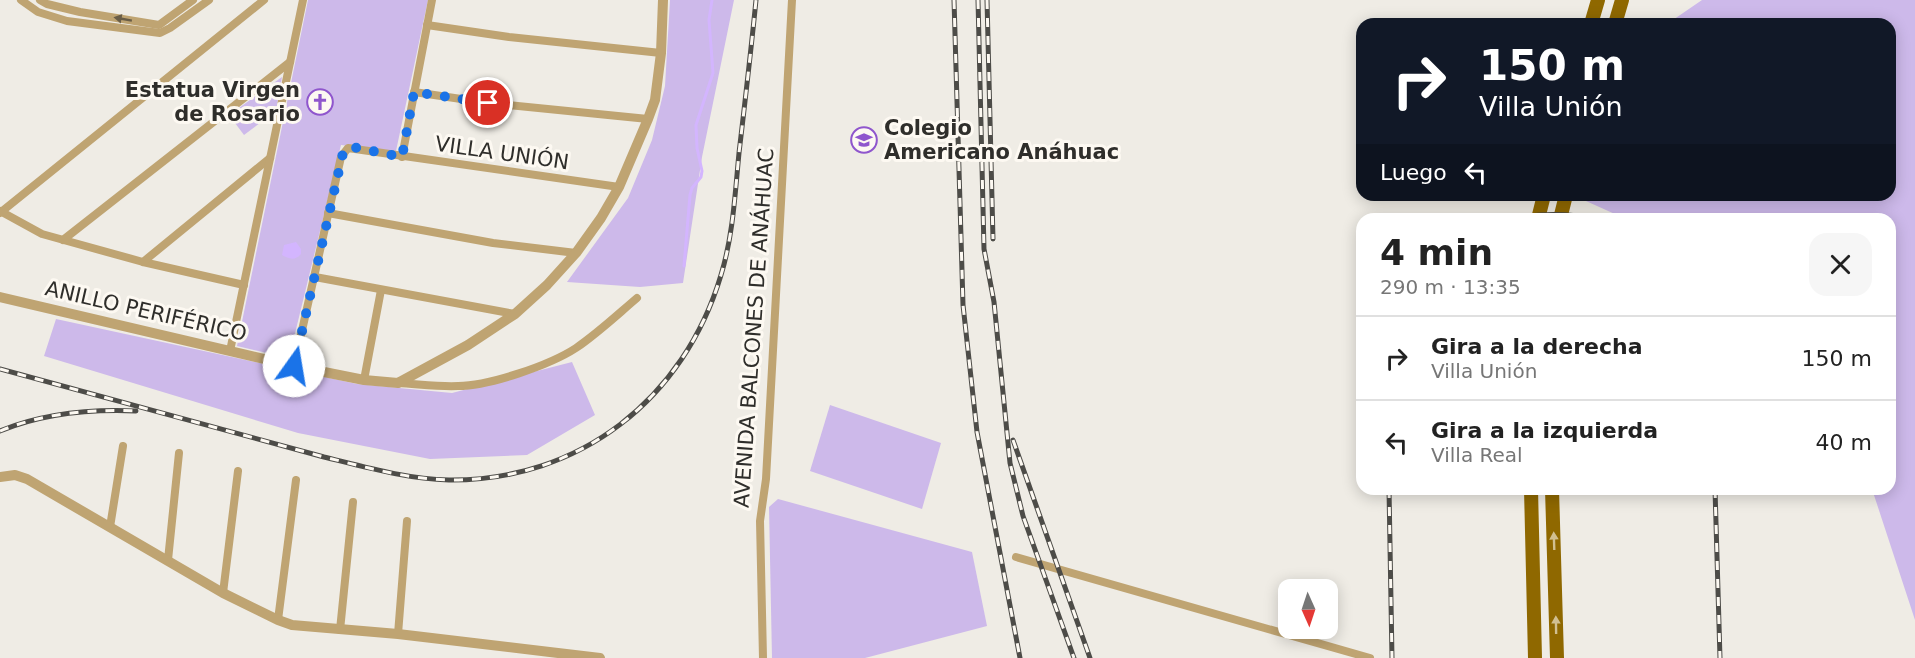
<!DOCTYPE html>
<html lang="es">
<meta charset="utf-8">
<style>
:root{--surface:#fff;--page:#f6f6f6;--text:#222;--muted:#767676;--line:#e0e0e0}
body{margin:0;font-family:"DejaVu Sans",sans-serif;background:var(--page);color:var(--text);height:100vh;display:flex;flex-direction:column;font-size:22px;white-space:nowrap}
*{box-sizing:border-box;margin:0}
p{font-size:20px;color:var(--muted)}
.icon{flex:none;width:33px;height:33px;fill:none;stroke:currentColor;stroke-width:2;stroke-linecap:round;stroke-linejoin:round}
.map{position:relative;flex:1;overflow:hidden}
.details{position:absolute;left:1356px;top:213px;width:540px;height:282px;display:flex;flex-direction:column;background:var(--surface);border-radius:18px;box-shadow:0 3px 15px #0003}
.details>*{flex:none}
.banner{position:absolute;left:1356px;top:18px;width:540px;height:183px;border-radius:18px;box-shadow:0 3px 15px #0003;background:#111827;color:#fff;overflow:hidden}
.needle{width:39px;rotate:177deg}
.buttons{position:absolute;left:1278px;top:579px;display:grid;gap:12px}
.buttons a{display:grid;place-items:center;width:60px;height:60px;border-radius:12px;background:var(--surface);box-shadow:0 3px 15px #0003;font-size:30px}
.pin{position:absolute;display:grid;place-items:center;width:51px;height:51px;color:#fff;margin:-26px;border:3px solid #fff;border-radius:50%;box-shadow:0 2px 6px #0007}
.me{position:absolute;width:66px;margin:-33px;rotate:13deg;stroke-linejoin:round;filter:drop-shadow(0 0 4px #0008)}
.turn{display:flex;align-items:center;gap:21px;height:126px;padding:0 24px;font-size:27px}
.turn .icon{width:78px;height:78px;stroke-width:2.5}
.turn b{display:block;font-size:42px;line-height:51px}
.then{display:flex;align-items:center;height:57px;padding:0 24px;background:#0003;gap:12px;font-size:22px}
.round{display:grid;place-items:center;flex:none;width:63px;height:63px;border-radius:18px;background:var(--page)}
.head{display:flex;align-items:center;justify-content:space-between;height:102px;padding:0 24px}
h1{font-size:36px;font-weight:700;line-height:45px}
ul{padding:0;list-style:none}
li{display:flex;align-items:center;gap:18px;height:84px;padding:0 24px;border-top:2px solid var(--line)}
li div{flex:1}
li b{display:block;font-size:22px}
li em{font-style:normal}
.map>svg:first-child{display:block}
</style>
<div class="map">
<svg width="1915" height="658" viewBox="0 0 1915 658">
<rect width="100%" height="100%" fill="#efece5"/>
<g fill="#cdb9ea">
<path d="M 308,0 L 428,0 L 396,151 L 341,145 L 289,358 L 237,346 Z"/>
<path d="M 670,0 L 734,0 L 702,157 L 683,283 L 640,287 L 567,282 L 628,198 L 652,140 L 665,86 Z"/>
<path d="M 1702,0 L 1915,0 L 1915,620 L 1872,489 L 1890,489 L 1890,219 L 1626,219 L 1577,197 L 1577,195 L 1890,195 L 1890,24 L 1667,24 Z"/>
<path d="M 282,77 L 276,111 L 244,135 L 229,115 Z"/>
<path d="M 56,319 L 357,384 L 452,393 L 572,362 L 595,415 L 527,455 L 430,459 L 298,433 L 44,356 Z"/>
<path d="M 830,405 L 941,443 L 922,509 L 810,471 Z"/>
<path d="M 778,499 L 972,552 L 987,626 L 865,658 L 772,658 L 769,507 Z"/>
</g>
<path fill="#d3b5fe" d="M 296,242 L 301,249 L 301,254 C 295,261 289,259 282,255 L 284,245 Z"/>
<g fill="none" stroke-linecap="round" stroke-linejoin="round">
<path stroke="#d3b5fe" stroke-width="3" d="M 684,266 L 690,195 L 692,188 L 701,177 L 702,171 L 697,148 L 696,125 L 713,73 L 709,20 L 712,0"/>
<g stroke="#bfa472" stroke-width="8">
<path d="M 21,0 L 38,12 L 67,21 L 160,33 L 170,28 L 209,0"/>
<path d="M 40,0 L 47,4 L 80,12 L 159,25 L 193,0"/>
<path d="M 427,25 L 509,37 L 661,53"/>
<path d="M 414,92 L 488,103 L 648,119"/>
<path d="M 402,157 L 432,0"/>
<path d="M 0,211 L 42,234 L 143,262 L 244,285"/>
<path d="M 0,213 L 264,0"/>
<path d="M 328,213 L 493,243 L 576,253"/>
<path d="M 63,240 L 290,62"/>
<path d="M 143,262 L 270,158"/>
<path d="M 315,277 L 515,314"/>
<path d="M 230,351 L 303,0"/>
<path d="M 294,366 L 341,157 L 348,148 L 619,187"/>
<path d="M 364,380 L 381,290"/>
<path d="M 398,383 C 418,384 439,387 458,386 C 489,386 550,365 576,348 C 598,333 617,315 637,298"/>
<path d="M 110,527 L 123,446"/>
<path d="M 1016,557 L 1370,658"/>
<path d="M 168,560 L 179,453"/>
<path d="M 223,593 L 238,471"/>
<path d="M 278,620 L 296,480"/>
<path d="M 340,630 L 353,502"/>
<path d="M 398,634 L 407,521"/>
<path d="M 763,658 L 760,521 L 766,479 L 792,0"/>
</g>
<g stroke="#bfa472" stroke-width="10">
<path d="M 0,297 L 294,366 L 364,380 L 398,383 L 468,345 L 515,314 L 547,285 L 576,253 L 601,218 L 619,187 L 648,119 L 655,100 L 661,53 L 663,0"/>
<path d="M 0,477 L 15,475 L 27,479 L 223,593 L 278,620 L 292,625 L 398,634 L 600,658"/>
</g>
<g stroke="#8f6800" stroke-width="14">
<path d="M 1591,24 L 1598,0"/>
<path d="M 1615,24 L 1622,0"/>
<path d="M 1538,219 L 1544,195"/>
<path d="M 1560,219 L 1566,195"/>
<path d="M 1531,489 L 1535,658"/>
<path d="M 1552,489 L 1557,658"/>
</g>
<g stroke="#4d4c48" stroke-width="5">
<g id="rail">
<path d="M 954,0 L 963,305 L 977,432 L 1020,658"/>
<path d="M 978,0 L 984,249 L 994,302 L 1010,463 L 1023,516 L 1074,658"/>
<path d="M 987,0 L 993,239"/>
<path d="M 1511,219 C 1540,213 1568,213 1597,219"/>
<path d="M 0,369 L 324,457 C 365,467 407,479 449,480 C 580,481 684,399 721,275 C 733,236 735,194 739,153 C 745,102 751,51 756,0"/>
<path d="M 0,431 C 44,413 89,409 136,411"/>
<path d="M 1013,440 L 1090,658"/>
<path d="M 1389,489 L 1392,658"/>
<path d="M 1715,489 L 1720,658"/>
</g>
</g>
<use href="#rail" stroke="#fdf9f2" stroke-width="3" stroke-dasharray="9" stroke-linecap="butt"/>
</g>
<defs><path id="oneway-solid" d="M-6-.8H1V-3.2L6.5 0L1 3.2V.8H-6Z" transform="scale(1.5)"/></defs>
<use fill="#695d47" href="#oneway-solid" transform="translate(123 19) rotate(-170)"/>
<g fill="#d1bf91">
<use href="#oneway-solid" transform="translate(1554 541) rotate(-92)"/>
<use href="#oneway-solid" transform="translate(1556 625) rotate(-91)"/>
</g>
<g fill="none" stroke-linecap="round" stroke-linejoin="round">
<path stroke="#1a73e8" stroke-width="10" stroke-dasharray="0 18" d="M 294,366 L 343,153 L 348,148 L 352,147 L 402,157 L 414,92 L 488,103"/>
</g>
<defs>
<g id="church-ring" transform="scale(1.35)"><circle r="9.5" fill="#fdf9f2" stroke="#8f56cd" stroke-width="1.5"/><path d="M-1.2-6h2.4v3.5h3.3v2.4h-3.3V6h-2.4V-.1h-3.3v-2.4h3.3Z" fill="#8f56cd"/></g>
<g id="school-ring" transform="scale(1.35)"><circle r="9.5" fill="#fdf9f2" stroke="#8f56cd" stroke-width="1.5"/><path d="M0-5L7-2L0 1L-7-2ZM-4 1L0 2.5L4 1V4Q0 6-4 4Z" fill="#8f56cd"/></g>
</defs>
<g fill-rule="evenodd">
<use href="#church-ring" x="320" y="102"/>
<use href="#school-ring" x="864" y="140"/>
</g>
<g text-anchor="middle" dominant-baseline="central" stroke-width="6" stroke-linejoin="round" paint-order="stroke">
<g font-size="21" font-weight="bold" fill="#2f2e2b" stroke="#fdf9f2" text-anchor="end">
<text x="300" y="90">Estatua Virgen<tspan x="300" dy="24">de Rosario</tspan></text>
<text x="884" y="128" text-anchor="start">Colegio<tspan x="884" dy="24">Americano Anáhuac</tspan></text>
</g>
<g font-size="21" fill="#2f2e2b" stroke="#fdf9f2">
<text transform="translate(502 153) rotate(8)">VILLA UNIÓN</text>
<text transform="translate(146 311) rotate(13)">ANILLO PERIFÉRICO</text>
<text transform="translate(754 328) rotate(-86)">AVENIDA BALCONES DE ANÁHUAC</text>
</g>
</g>
</svg>
<div class="buttons">
<a><svg class="needle" viewBox="-14 -14 28 28"><path d="M0-13l5 13h-10z" fill="#e53935"/><path d="M0 13l5-13h-10z" fill="#767676"/></svg></a>
</div>
<div class="pin" style="left:488px;top:103px;background:#d93025"><svg class="icon" aria-label="arrive" viewBox="0 0 24 24"><path d="M6 21V4h12l-3 4 3 4H6"/></svg></div>
<svg class="me" style="left:294px;top:366px" viewBox="-20 -20 40 40"><circle r="19" fill="#fff"/><path d="M0-13L10 11 0 6-10 11z" fill="#1a73e8"/></svg>
<div class="banner">
<div class="turn"><svg class="icon" aria-label="right" viewBox="0 0 24 24"><path d="M7 20v-9h11M14 6l5 5-5 5"/></svg><div><b>150 m</b>Villa Unión</div></div>
<div class="then">Luego<svg class="icon" aria-label="left" viewBox="0 0 24 24"><path d="M17 20v-9H6M10 6l-5 5 5 5"/></svg></div>
</div>
<section class="details">
<div class="head"><div><h1>4 min</h1><p>290 m · 13:35</p></div><a class="round"><svg class="icon" aria-label="close" viewBox="0 0 24 24"><path d="M6 6l12 12M18 6L6 18"/></svg></a></div>
<ul>
<li><svg class="icon" aria-label="right" viewBox="0 0 24 24"><path d="M7 20v-9h11M14 6l5 5-5 5"/></svg><div><b>Gira a la derecha</b><p>Villa Unión</p></div><em>150 m</em></li>
<li><svg class="icon" aria-label="left" viewBox="0 0 24 24"><path d="M17 20v-9H6M10 6l-5 5 5 5"/></svg><div><b>Gira a la izquierda</b><p>Villa Real</p></div><em>40 m</em></li>
</ul>
</section>
</div>
